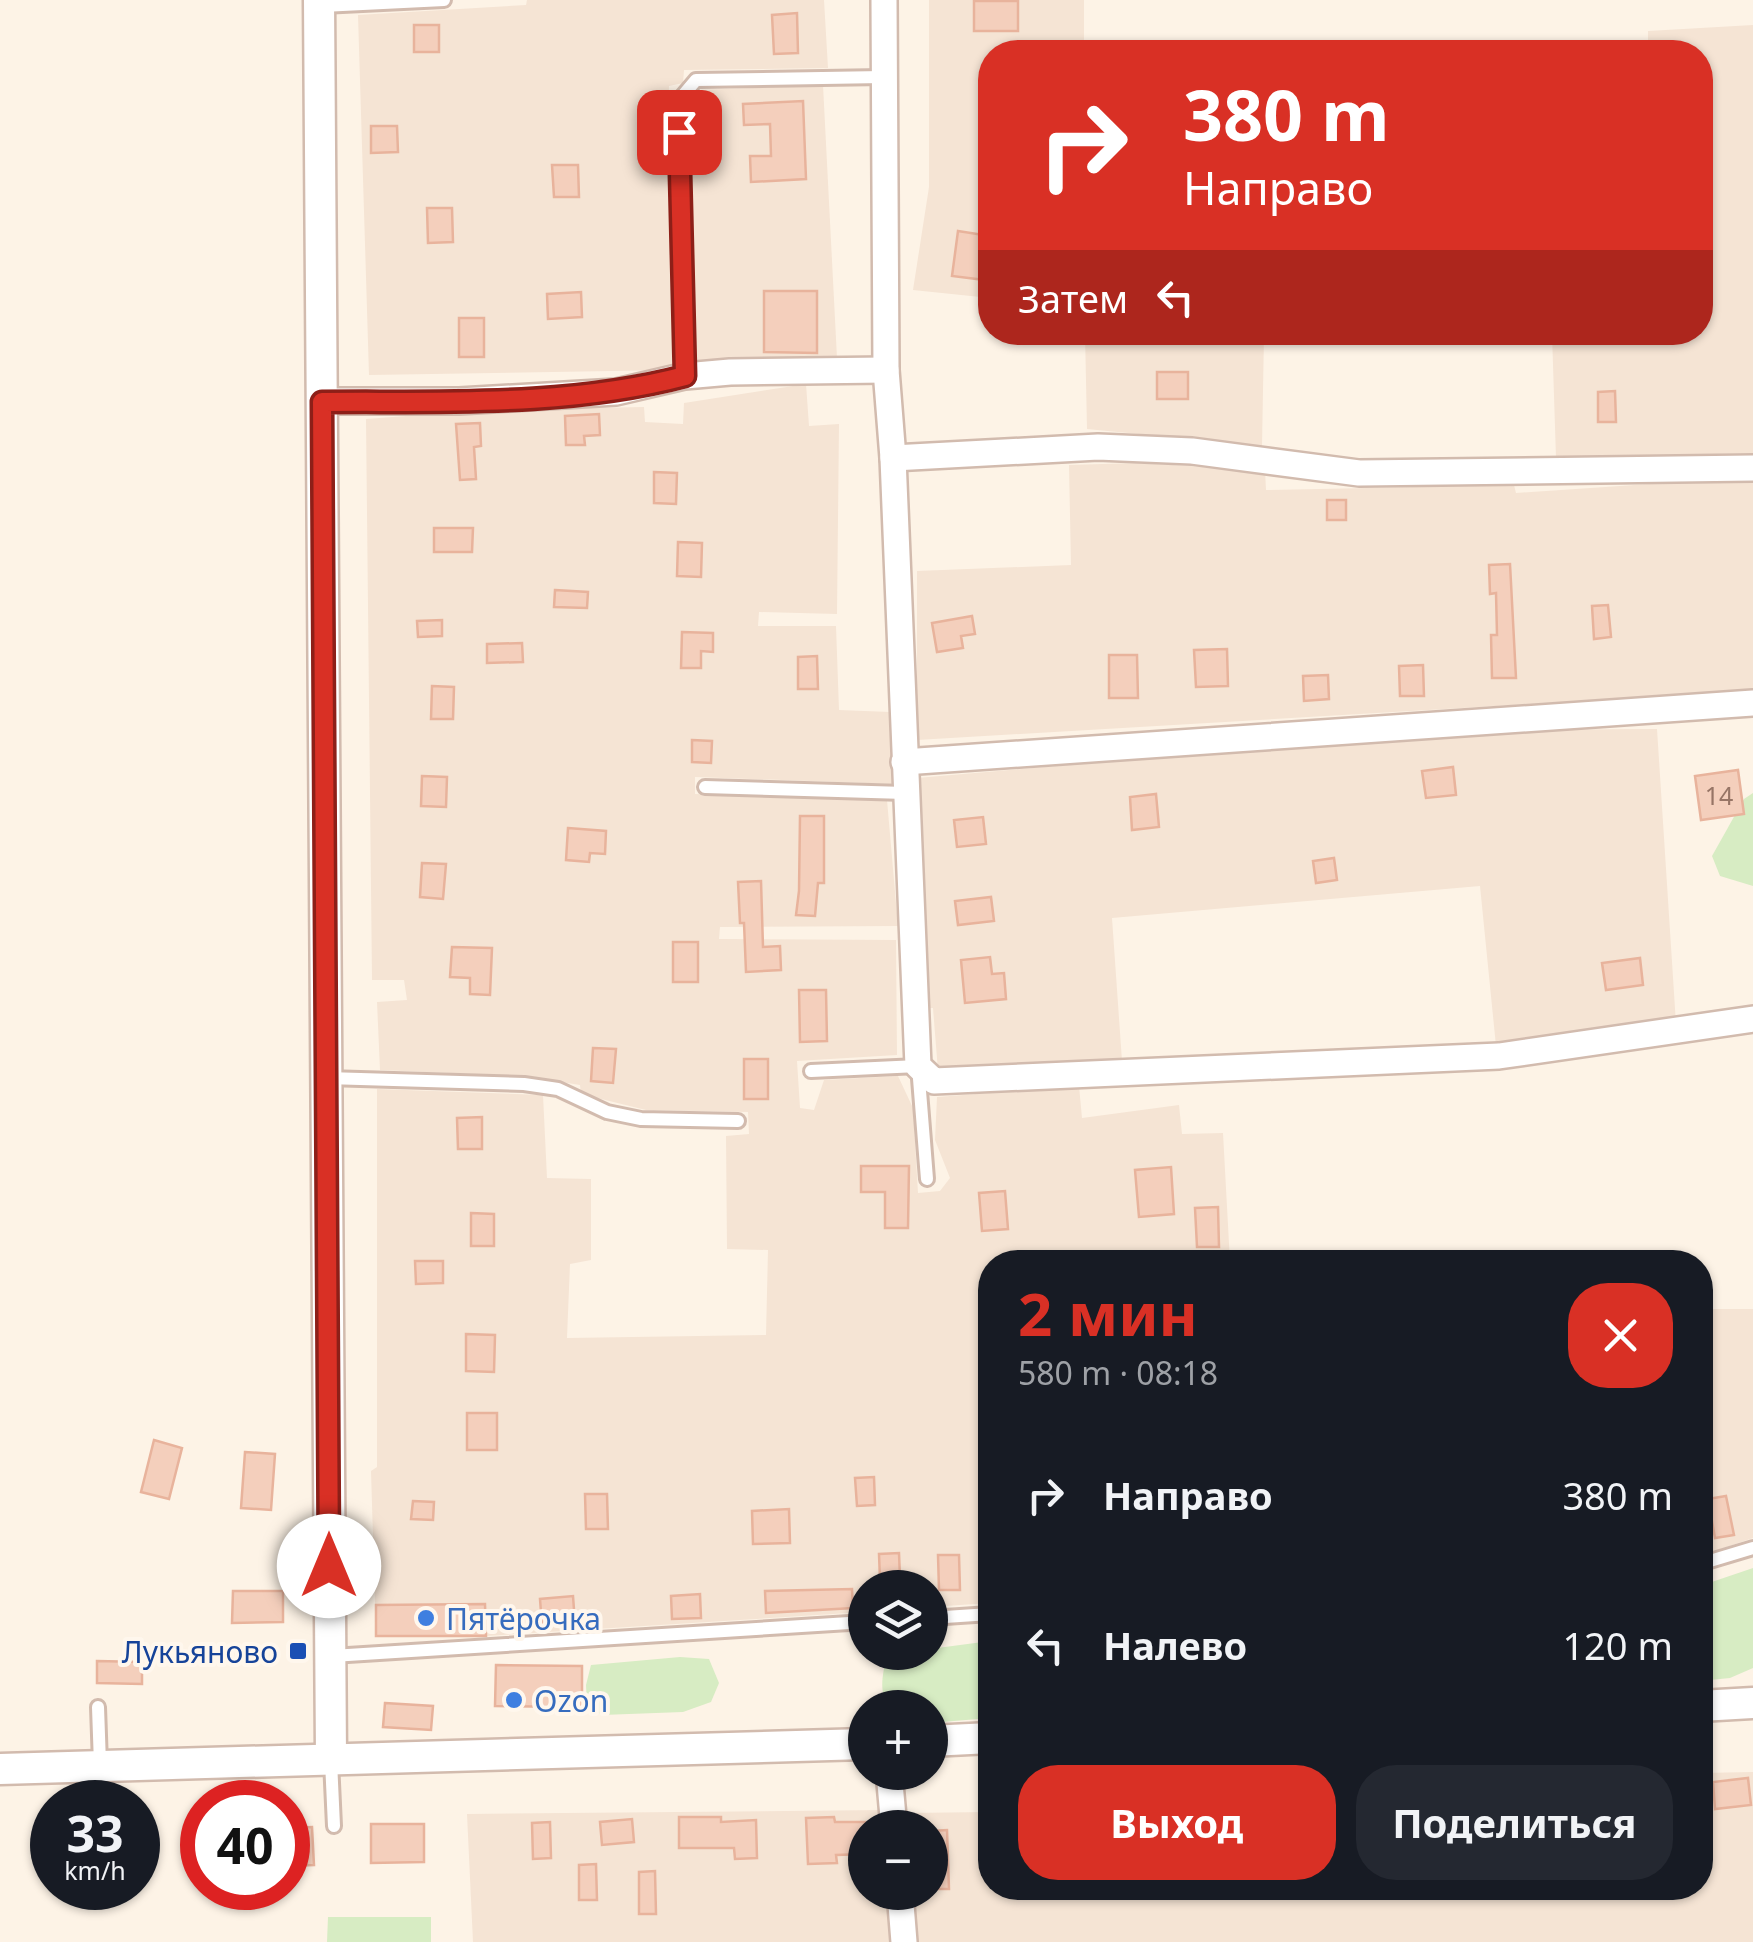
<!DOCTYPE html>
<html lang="ru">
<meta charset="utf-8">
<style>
:root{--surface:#171b24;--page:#242831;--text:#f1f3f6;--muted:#9ea1a6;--accent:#d93025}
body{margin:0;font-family:"Noto Sans",sans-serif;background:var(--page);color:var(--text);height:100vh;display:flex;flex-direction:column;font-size:38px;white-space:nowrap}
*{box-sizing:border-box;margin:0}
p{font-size:32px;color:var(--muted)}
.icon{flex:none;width:55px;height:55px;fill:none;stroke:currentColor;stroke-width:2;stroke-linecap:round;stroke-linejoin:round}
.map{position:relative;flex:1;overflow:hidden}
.details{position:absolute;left:978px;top:1250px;width:735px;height:650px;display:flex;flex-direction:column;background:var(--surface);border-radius:40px;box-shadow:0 2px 8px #0004}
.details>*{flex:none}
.hud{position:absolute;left:978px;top:40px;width:735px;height:305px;border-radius:40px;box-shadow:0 2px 8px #0004;background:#d93025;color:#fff;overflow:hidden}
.tools{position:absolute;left:848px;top:1570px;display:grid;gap:20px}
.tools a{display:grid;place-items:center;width:100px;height:100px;border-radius:50%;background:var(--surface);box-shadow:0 2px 8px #0004;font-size:50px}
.speed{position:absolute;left:30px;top:1780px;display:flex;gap:20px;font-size:50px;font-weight:700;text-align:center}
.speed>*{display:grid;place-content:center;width:130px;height:130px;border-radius:50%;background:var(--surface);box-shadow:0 2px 8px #0004;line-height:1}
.speed small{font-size:25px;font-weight:400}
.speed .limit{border:15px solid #d22;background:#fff;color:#111}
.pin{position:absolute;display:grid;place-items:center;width:85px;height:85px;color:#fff;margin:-42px;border-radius:20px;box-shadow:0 5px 15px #0006}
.me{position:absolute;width:110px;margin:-55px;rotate:0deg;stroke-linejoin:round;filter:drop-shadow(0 0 8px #0008)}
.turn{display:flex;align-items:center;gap:35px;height:210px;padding:0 40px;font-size:45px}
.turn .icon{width:130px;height:130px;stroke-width:2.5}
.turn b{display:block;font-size:70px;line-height:85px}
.then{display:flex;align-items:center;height:95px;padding:0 40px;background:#0003;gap:20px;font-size:38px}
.round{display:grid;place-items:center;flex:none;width:105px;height:105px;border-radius:40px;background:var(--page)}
.summary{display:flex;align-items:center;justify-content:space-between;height:170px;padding:0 40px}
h1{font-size:60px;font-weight:700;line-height:75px;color:var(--accent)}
.button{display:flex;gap:20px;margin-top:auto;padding:20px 40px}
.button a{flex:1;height:115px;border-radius:40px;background:var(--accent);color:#fff;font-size:40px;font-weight:700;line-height:115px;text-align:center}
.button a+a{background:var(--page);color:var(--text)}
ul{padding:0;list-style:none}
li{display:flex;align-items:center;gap:30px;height:150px;padding:0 40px}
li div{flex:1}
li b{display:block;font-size:38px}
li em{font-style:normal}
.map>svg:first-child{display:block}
</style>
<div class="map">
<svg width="1753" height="1942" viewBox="0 0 1753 1942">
<rect width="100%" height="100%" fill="#fdf3e6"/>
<g fill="#f5e4d4">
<path d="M 527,0 L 824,0 L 828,68 L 684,70 L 683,83 L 669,86 L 666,151 L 672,157 L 672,370 L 369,375 L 358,15 L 526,5 Z"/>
<path d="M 929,0 L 1084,0 L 1084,52 L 990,52 L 990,298 L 913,290 L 929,187 Z"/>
<path d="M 1753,25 L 1753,453 L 1556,458 L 1552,334 L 1700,332 L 1700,52 L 1648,52 L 1648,31 Z"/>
<path d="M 823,85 L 837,358 L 696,361 L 690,104 L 700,90 Z"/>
<path d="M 1085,333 L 1264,335 L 1262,446 L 1087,429 Z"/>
<path d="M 806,384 L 809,426 L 839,424 L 837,614 L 759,612 L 758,626 L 836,626 L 839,710 L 890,712 L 893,784 L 695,777 L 695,794 L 887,800 L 898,926 L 720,927 L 719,939 L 896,940 L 897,1055 L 797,1061 L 800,1108 L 814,1110 L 824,1080 L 898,1076 L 913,1108 L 918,1193 L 940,1191 L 950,1178 L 935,1140 L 937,1097 L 1079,1086 L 1082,1118 L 1179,1105 L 1182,1134 L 1223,1133 L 1230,1262 L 990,1262 L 990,1603 L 930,1607 L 930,1588 L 865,1588 L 865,1612 L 486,1636 L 376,1636 L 371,1471 L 377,1467 L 377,1089 L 543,1095 L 547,1178 L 591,1179 L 591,1260 L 570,1264 L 567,1338 L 766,1335 L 768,1250 L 727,1249 L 726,1136 L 749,1134 L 748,1112 L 646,1110 L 581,1094 L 580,1085 L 524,1076 L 380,1070 L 377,1002 L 407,1000 L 404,980 L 372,980 L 366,419 L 486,410 L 644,407 L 645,422 L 683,424 L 684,403 Z"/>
<path d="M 1136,463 L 1265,470 L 1266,490 L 1514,485 L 1516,493 L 1753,477 L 1753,691 L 917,740 L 917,571 L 1071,565 L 1069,465 Z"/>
<path d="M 1657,729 L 1676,1024 L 1496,1046 L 1480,886 L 1112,918 L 1122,1061 L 938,1071 L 933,1008 L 925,1008 L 917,778 L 1470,730 Z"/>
<path d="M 1700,1309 L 1753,1309 L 1753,1538 L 1700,1556 Z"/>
<path d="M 1753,1772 L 1753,1942 L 915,1942 L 912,1893 L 930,1892 L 930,1828 L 907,1827 L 906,1813 L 990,1812 L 990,1888 L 1700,1888 L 1700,1773 Z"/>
<path d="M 885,1810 L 886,1827 L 865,1828 L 865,1892 L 891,1893 L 895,1942 L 473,1942 L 467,1814 Z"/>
</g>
<g fill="#d7ecc3">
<path d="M 1753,793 L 1753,886 L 1720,876 L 1712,856 L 1744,799 Z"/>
<path d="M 1753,1568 L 1753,1668 L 1730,1678 L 1700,1681 L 1700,1586 Z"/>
<path d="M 990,1641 L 990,1718 L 930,1723 L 930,1708 L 889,1707 C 878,1691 883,1673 887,1655 L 930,1652 L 930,1649 Z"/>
<path d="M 680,1657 L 709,1659 L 719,1683 L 711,1702 L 683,1712 L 602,1715 L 587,1706 L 586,1685 L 591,1665 Z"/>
<path d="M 328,1917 L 431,1917 L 431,1942 L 327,1942 Z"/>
</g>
<g fill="#f4cfbc" stroke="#e8b39c" stroke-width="2.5">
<rect x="974" y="1" width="44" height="30"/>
<path d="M 797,13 L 798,53 L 774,54 L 772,15 Z"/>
<rect x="414" y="25" width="25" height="27"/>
<path d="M 803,101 L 806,179 L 751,182 L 750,156 L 771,156 L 770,124 L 744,125 L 743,104 Z"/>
<path d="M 371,126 L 397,126 L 398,152 L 371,153 Z"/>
<path d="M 552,165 L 578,165 L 579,197 L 554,197 Z"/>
<path d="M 427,208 L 452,208 L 453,242 L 428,243 Z"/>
<path d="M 958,231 L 990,236 L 985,280 L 952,276 Z"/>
<path d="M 764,291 L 817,291 L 817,353 L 764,352 Z"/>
<path d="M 581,292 L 582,317 L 548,319 L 547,294 Z"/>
<rect x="459" y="318" width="25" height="39"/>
<rect x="1157" y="372" width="31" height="27"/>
<path d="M 1615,391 L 1616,422 L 1598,422 L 1598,392 Z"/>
<path d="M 599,414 L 600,435 L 584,436 L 585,445 L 566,445 L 565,416 Z"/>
<path d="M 480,423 L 481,446 L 474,447 L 476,479 L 460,480 L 456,424 Z"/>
<path d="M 654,472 L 677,473 L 676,504 L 654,503 Z"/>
<rect x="1327" y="500" width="19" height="20"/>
<path d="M 434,528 L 473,528 L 472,552 L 434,552 Z"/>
<path d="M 678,542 L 702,543 L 701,577 L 677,576 Z"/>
<path d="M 1510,564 L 1516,678 L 1492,678 L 1491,635 L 1497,635 L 1496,593 L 1490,594 L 1489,565 Z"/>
<path d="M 555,590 L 588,592 L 587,608 L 554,607 Z"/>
<path d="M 1608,605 L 1611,637 L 1594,639 L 1592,606 Z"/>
<path d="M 972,616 L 975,634 L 961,636 L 963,648 L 937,652 L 932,623 Z"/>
<path d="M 442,620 L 442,636 L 418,637 L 417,621 Z"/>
<path d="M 682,632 L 713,633 L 713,652 L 701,651 L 701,668 L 681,668 Z"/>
<path d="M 522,643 L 523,662 L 487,663 L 487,644 Z"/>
<path d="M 1227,649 L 1228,686 L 1196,687 L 1194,650 Z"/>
<path d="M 1109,655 L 1137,655 L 1138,698 L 1109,698 Z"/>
<path d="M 817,656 L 818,689 L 798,689 L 798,657 Z"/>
<path d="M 1423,665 L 1424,696 L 1400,696 L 1399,666 Z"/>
<path d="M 1328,675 L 1329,699 L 1304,701 L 1303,676 Z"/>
<path d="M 432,686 L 454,687 L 453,719 L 431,719 Z"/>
<path d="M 692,740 L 712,741 L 711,763 L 692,762 Z"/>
<path d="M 1453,767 L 1456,795 L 1426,798 L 1422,771 Z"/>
<path d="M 1738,770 L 1744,814 L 1701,820 L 1695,776 Z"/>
<path d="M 422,776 L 447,777 L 446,807 L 421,806 Z"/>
<path d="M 1156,794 L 1159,827 L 1132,830 L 1130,797 Z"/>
<path d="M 800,816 L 824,816 L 824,883 L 818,883 L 815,916 L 796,915 L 799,891 Z"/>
<path d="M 983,817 L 986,844 L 957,847 L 954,820 Z"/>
<path d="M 568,828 L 606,831 L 605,854 L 590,853 L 589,862 L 566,860 Z"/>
<path d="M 1334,858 L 1337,880 L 1316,883 L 1313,861 Z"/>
<path d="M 422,863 L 446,864 L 443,899 L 420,897 Z"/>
<path d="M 761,881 L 763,947 L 780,946 L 781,970 L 746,972 L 744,923 L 740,923 L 738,882 Z"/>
<path d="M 991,897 L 994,921 L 958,925 L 955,901 Z"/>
<rect x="673" y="942" width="25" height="40"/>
<path d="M 452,947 L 492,948 L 490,995 L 470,994 L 470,978 L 450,977 Z"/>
<path d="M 990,957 L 992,974 L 1004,973 L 1006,999 L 965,1003 L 961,960 Z"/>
<path d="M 1640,958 L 1643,985 L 1606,990 L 1602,963 Z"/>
<path d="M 799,990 L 826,990 L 827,1041 L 800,1042 Z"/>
<path d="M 593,1048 L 616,1049 L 613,1083 L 591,1081 Z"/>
<rect x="744" y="1059" width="24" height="40"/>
<path d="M 482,1117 L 482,1149 L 458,1149 L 457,1118 Z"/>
<path d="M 861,1166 L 909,1166 L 908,1228 L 885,1228 L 885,1192 L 861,1192 Z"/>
<path d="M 1171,1167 L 1174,1214 L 1139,1217 L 1135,1170 Z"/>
<path d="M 1005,1191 L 1008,1229 L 982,1231 L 979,1193 Z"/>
<path d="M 1218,1207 L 1219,1247 L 1197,1247 L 1195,1208 Z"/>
<path d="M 471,1213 L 494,1214 L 494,1246 L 471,1246 Z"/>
<path d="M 415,1261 L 443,1261 L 443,1283 L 416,1284 Z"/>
<path d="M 466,1334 L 495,1335 L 494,1372 L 466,1371 Z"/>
<rect x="467" y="1413" width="30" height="37"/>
<path d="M 154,1440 L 182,1448 L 169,1499 L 141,1492 Z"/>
<path d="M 245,1452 L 275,1454 L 271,1510 L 241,1508 Z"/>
<path d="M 874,1477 L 875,1505 L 857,1506 L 855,1478 Z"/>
<path d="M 585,1494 L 607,1494 L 608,1529 L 586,1529 Z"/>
<path d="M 1726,1496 L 1734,1535 L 1715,1538 L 1708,1499 Z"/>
<path d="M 413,1501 L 434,1502 L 433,1520 L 411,1519 Z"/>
<path d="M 789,1509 L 790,1543 L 753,1544 L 752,1511 Z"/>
<path d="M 899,1553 L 900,1578 L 880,1580 L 879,1554 Z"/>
<path d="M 938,1555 L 959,1555 L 960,1590 L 939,1590 Z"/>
<path d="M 852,1589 L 853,1608 L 766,1613 L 765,1591 Z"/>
<path d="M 233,1591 L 283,1591 L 283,1622 L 232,1623 Z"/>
<path d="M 700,1594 L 701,1618 L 672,1619 L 671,1596 Z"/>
<path d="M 573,1596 L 575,1623 L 542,1626 L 540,1599 Z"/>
<path d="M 485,1604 L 486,1636 L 376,1636 L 376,1605 Z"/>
<path d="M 97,1661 L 142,1662 L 142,1684 L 97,1683 Z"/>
<path d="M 496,1665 L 582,1666 L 582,1707 L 495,1706 Z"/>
<path d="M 385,1703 L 433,1706 L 431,1730 L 383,1727 Z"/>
<path d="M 1748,1778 L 1751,1805 L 1715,1809 L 1713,1782 Z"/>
<path d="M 679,1817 L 721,1817 L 721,1822 L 756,1820 L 757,1858 L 735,1859 L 734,1848 L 679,1848 Z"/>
<path d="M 834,1817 L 835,1822 L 865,1822 L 865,1854 L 836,1855 L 837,1863 L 808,1864 L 806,1818 Z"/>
<path d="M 632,1819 L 634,1842 L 602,1845 L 600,1822 Z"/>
<path d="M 550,1822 L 551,1858 L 533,1859 L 532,1823 Z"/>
<path d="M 371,1824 L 424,1824 L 424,1862 L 371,1863 Z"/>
<path d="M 312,1827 L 314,1865 L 288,1866 L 288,1828 Z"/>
<path d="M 947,1830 L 949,1889 L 930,1889 L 930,1831 Z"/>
<path d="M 596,1864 L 597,1900 L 579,1900 L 579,1865 Z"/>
<path d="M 655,1871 L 656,1914 L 639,1914 L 639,1872 Z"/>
</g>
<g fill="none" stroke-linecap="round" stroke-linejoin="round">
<g stroke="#d2bbae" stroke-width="18">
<g id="service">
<path d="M 322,6 L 444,0"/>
<path d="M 685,376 L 679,100 L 696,80 L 883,77"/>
<path d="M 705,787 L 905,793"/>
<path d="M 811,1071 L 918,1066 L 927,1179"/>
<path d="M 327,1078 L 524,1084 L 558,1089 L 607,1112 L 641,1119 L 738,1121"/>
<path d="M 1700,1564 L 1753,1548"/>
<path d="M 930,1618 L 990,1614"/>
<path d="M 332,1656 L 865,1622"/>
<path d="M 98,1707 L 100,1764"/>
<path d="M 331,1761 L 334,1826"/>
</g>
</g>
<g stroke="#d2bbae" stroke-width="30">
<g id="minor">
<path d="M 884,0 L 886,370 L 893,458 L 918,1066 L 934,1081 L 1499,1056 L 1753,1019"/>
<path d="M 322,401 L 459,401 L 616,392 L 685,376 L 730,372 L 886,370"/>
<path d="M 893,458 L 1098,447 L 1192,451 L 1359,473 L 1753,468"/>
<path d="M 904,762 L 1753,703"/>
<path d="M 889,1772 L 894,1828"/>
<path d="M 900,1892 L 904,1942"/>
</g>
</g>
<g stroke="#d2bbae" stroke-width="35">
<g id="tertiary">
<path d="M 319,0 L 331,1758"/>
<path d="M 1700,1706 L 1753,1703"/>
<path d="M 930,1741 L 990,1738"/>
<path d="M 0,1769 L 865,1744"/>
</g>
</g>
<use href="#service" stroke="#fff" stroke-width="12"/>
<use href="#minor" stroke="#fff" stroke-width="25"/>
<use href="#tertiary" stroke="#fff" stroke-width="30"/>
</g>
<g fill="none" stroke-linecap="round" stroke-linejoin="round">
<g stroke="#8d1f18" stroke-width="25">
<path id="route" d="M 329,1566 L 322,402 C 442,401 568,407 685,376 L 679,132"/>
</g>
<use href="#route" stroke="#d93025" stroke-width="18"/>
</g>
<g fill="#3f7fe0" stroke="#fff7ed" stroke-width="4">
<circle cx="426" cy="1618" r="10"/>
<circle cx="514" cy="1700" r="10"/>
</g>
<rect fill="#1a4fb4" stroke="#fff7ed" stroke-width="4" x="288" y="1641" width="20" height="20" rx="5"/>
<g text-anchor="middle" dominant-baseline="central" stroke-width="8" stroke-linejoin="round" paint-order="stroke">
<g font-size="25" fill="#977566">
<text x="1719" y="795">14</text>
</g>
<g font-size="30" fill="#366cbe" stroke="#fff7ed" text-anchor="start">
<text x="446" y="1618">Пятёрочка</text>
<text x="534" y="1700">Ozon</text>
</g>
<g font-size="30" fill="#164399" stroke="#fff7ed" text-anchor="end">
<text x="278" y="1651">Лукьяново</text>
</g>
</g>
</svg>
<div class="tools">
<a><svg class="icon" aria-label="layers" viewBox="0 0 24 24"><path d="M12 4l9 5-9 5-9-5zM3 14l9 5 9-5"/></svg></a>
<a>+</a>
<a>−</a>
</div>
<div class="speed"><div>33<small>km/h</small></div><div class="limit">40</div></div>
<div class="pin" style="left:679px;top:132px;background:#d93025"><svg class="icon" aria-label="arrive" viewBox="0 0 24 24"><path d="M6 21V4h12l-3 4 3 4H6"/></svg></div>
<svg class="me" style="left:329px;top:1566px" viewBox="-20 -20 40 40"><circle r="19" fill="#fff"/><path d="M0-13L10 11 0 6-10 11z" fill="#d93025"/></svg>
<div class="hud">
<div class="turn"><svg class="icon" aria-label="right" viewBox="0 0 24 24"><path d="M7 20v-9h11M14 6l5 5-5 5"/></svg><div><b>380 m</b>Направо</div></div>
<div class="then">Затем<svg class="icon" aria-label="left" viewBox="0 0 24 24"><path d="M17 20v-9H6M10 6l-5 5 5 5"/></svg></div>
</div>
<section class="details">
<div class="summary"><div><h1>2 мин</h1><p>580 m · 08:18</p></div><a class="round" style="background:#d93025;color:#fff"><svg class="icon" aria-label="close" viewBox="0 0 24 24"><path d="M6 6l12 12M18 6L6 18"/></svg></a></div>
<ul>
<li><svg class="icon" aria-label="right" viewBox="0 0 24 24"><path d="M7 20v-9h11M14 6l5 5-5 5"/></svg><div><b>Направо</b></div><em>380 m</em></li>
<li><svg class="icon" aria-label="left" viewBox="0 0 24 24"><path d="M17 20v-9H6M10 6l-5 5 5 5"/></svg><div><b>Налево</b></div><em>120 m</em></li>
</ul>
<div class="button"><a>Выход</a><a>Поделиться</a></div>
</section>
</div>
